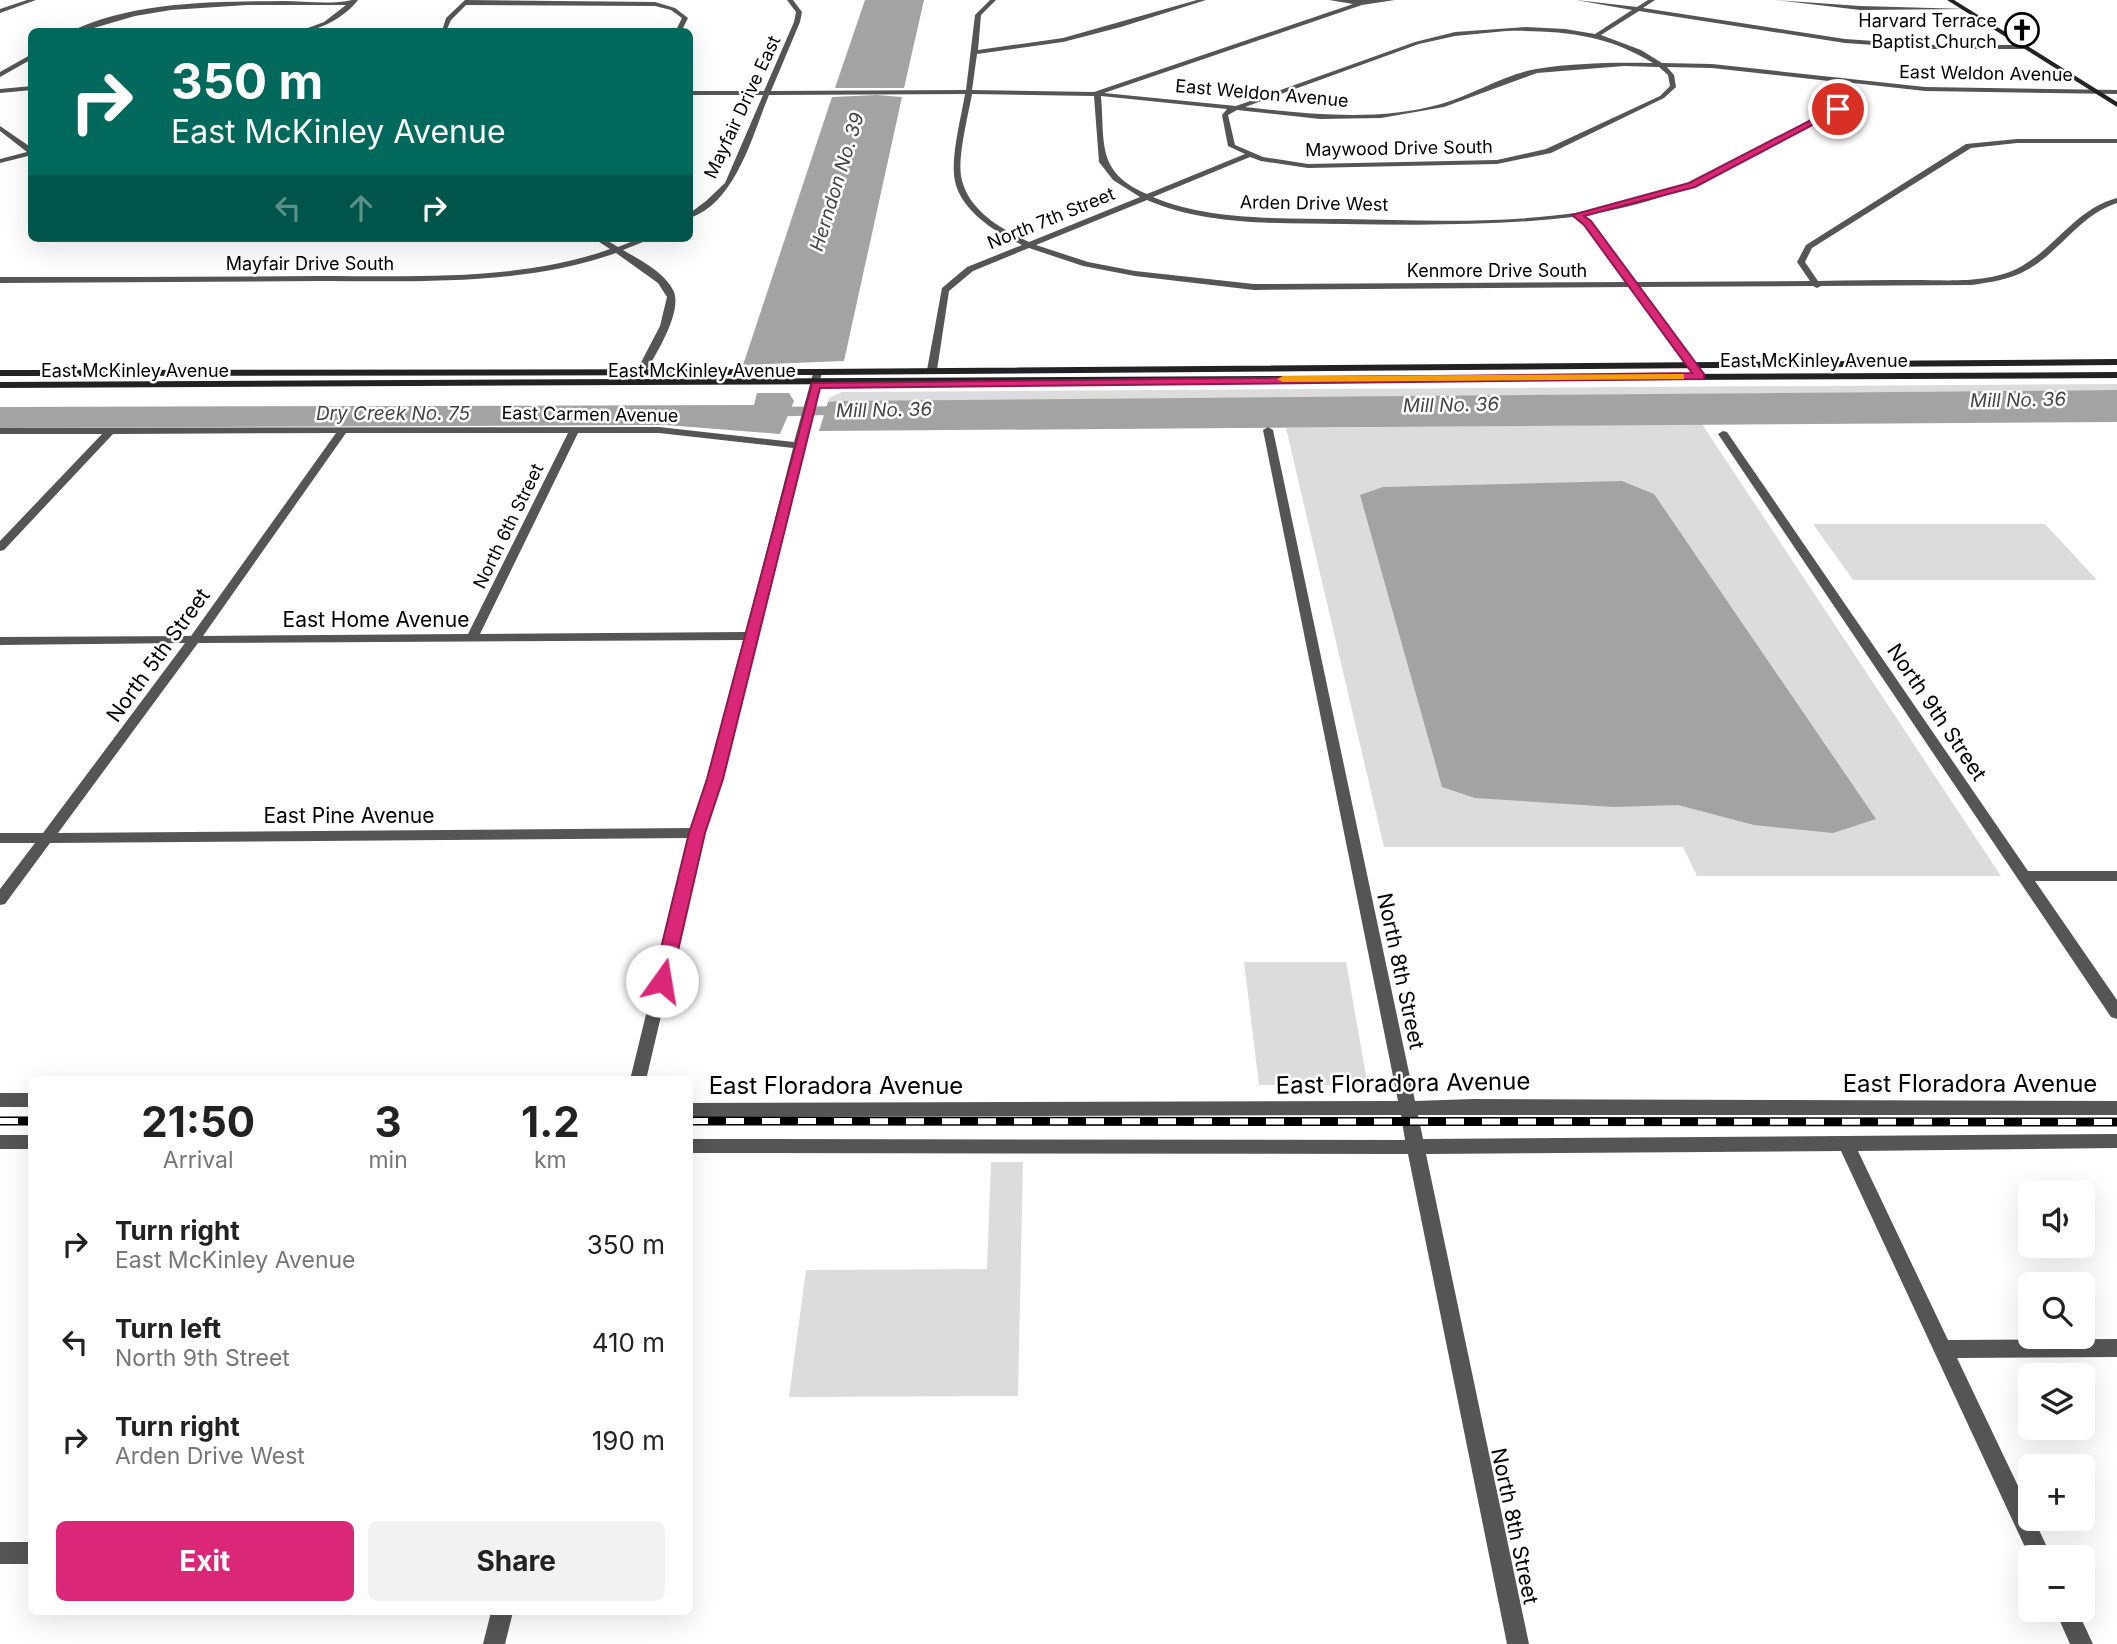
<!DOCTYPE html>
<meta charset="utf-8">
<style>
:root{--surface:#fff;--page:#f2f2f2;--text:#222;--muted:#767676;--accent:#db2777}
body{margin:0;font-family:Inter,sans-serif;background:var(--page);color:var(--text);height:100vh;display:flex;flex-direction:column;font-size:26px;white-space:nowrap}
*{box-sizing:border-box;margin:0}
p{font-size:23px;color:var(--muted)}
.icon{flex:none;width:38px;height:38px;fill:none;stroke:currentColor;stroke-width:2;stroke-linecap:round;stroke-linejoin:round}
.map{position:relative;flex:1;overflow:hidden}
.side{position:absolute;left:28px;top:1076px;width:665px;height:539px;display:flex;flex-direction:column;background:var(--surface);border-radius:10px;box-shadow:0 7px 28px #0002}
.side>*{flex:none}
.top-card{position:absolute;left:28px;top:28px;width:665px;height:214px;border-radius:10px;box-shadow:0 7px 28px #0002;background:#00695c;color:#fff;overflow:hidden}
.fabs{position:absolute;left:2018px;top:1181px;display:grid;gap:14px}
.fabs a{display:grid;place-items:center;width:77px;height:77px;border-radius:10px;background:var(--surface);box-shadow:0 7px 28px #0002;font-size:35px}
.pin{position:absolute;display:grid;place-items:center;width:60px;height:60px;color:#fff;margin:-30px;border:4px solid #fff;border-radius:50%;box-shadow:0 2px 7px #0007}
.me{position:absolute;width:77px;margin:-38px;rotate:13deg;stroke-linejoin:round;filter:drop-shadow(0 0 5px #0008)}
.turn{display:flex;align-items:center;gap:24px;height:147px;padding:0 28px;font-size:32px}
.turn .icon{width:91px;height:91px;stroke-width:2.5}
.turn b{display:block;font-size:49px;line-height:60px}
.lanes{display:flex;align-items:center;height:66px;padding:0 28px;background:#0003;justify-content:center;gap:35px;direction:ltr}
.lanes .off{opacity:.35}
.eta{display:flex;justify-content:space-evenly;align-items:center;height:119px;text-align:center}
.eta b{font-size:42px;font-weight:700;line-height:49px}
.primary-button{display:flex;gap:14px;margin-top:auto;padding:14px 28px}
.primary-button a{flex:1;height:80px;border-radius:10px;background:var(--accent);color:#fff;font-size:28px;font-weight:700;line-height:80px;text-align:center}
.primary-button a+a{background:var(--page);color:var(--text)}
ul{padding:0;list-style:none}
li{display:flex;align-items:center;gap:21px;height:98px;padding:0 28px}
li div{flex:1}
li b{display:block;font-size:26px}
li em{font-style:normal}
.map>svg:first-child{display:block}
</style>
<div class="map">
<svg width="2117" height="1644" viewBox="0 0 2117 1644">
<rect width="100%" height="100%" fill="#fff"/>
<g fill="#dcdcdc">
<path d="M 2117,384 L 2117,390 L 828,402 L 829,398 L 842,392 Z"/>
<path d="M 1702,424 L 2001,876 L 1697,876 L 1683,847 L 1384,847 L 1286,428 Z"/>
<path d="M 1813,524 L 2045,524 L 2097,580 L 1853,580 Z"/>
<path d="M 1244,962 L 1346,962 L 1367,1081 L 1359,1085 L 1259,1085 Z"/>
<path d="M 991,1162 L 1023,1162 L 1018,1396 L 789,1397 L 806,1270 L 987,1269 Z"/>
</g>
<g fill="#a3a3a3">
<path d="M 865,0 L 924,0 L 904,88 L 835,88 Z"/>
<path d="M 877,95 L 902,97 L 844,361 L 743,365 L 832,97 Z"/>
<path d="M 2117,390 L 2117,422 L 819,431 L 828,402 L 839,401 Z"/>
<path d="M 757,393 L 789,393 L 794,401 L 780,434 L 666,425 L 0,428 L 0,407 L 754,405 Z"/>
<path d="M 1622,481 L 1654,494 L 1876,819 L 1833,833 L 1754,825 L 1678,805 L 1614,807 L 1475,798 L 1442,787 L 1360,495 L 1383,487 Z"/>
</g>
<g fill="none" stroke-linecap="round" stroke-linejoin="round">
<path fill="#a3a3a3" fill-rule="evenodd" d="M 854,406 L 860,408 L 860,414 L 762,417 L 754,412 L 762,407 Z"/>
<g fill="#555" fill-rule="evenodd">
<path d="M 27,0 L 36,0 L 0,13 L 0,9 Z"/>
<path d="M 352,0 L 358,0 C 346,16 319,32 297,32 L 324,22 L 346,5 L 247,5 L 171,10 L 135,16 L 80,32 L 70,32 C 133,1 213,2 282,1 C 304,1 331,5 352,0 Z"/>
<path d="M 465,0 L 655,2 L 675,8 L 688,18 L 681,32 L 675,32 L 682,18 L 671,10 L 655,6 L 466,5 L 451,20 L 447,29 L 455,32 L 442,31 L 446,18 Z"/>
<path d="M 787,0 L 793,0 L 802,12 L 800,22 L 771,91 L 966,90 L 975,15 L 990,0 L 996,0 L 981,15 L 978,50 L 1063,38 L 1197,0 L 1206,0 L 1121,27 L 1063,42 L 977,54 L 972,90 L 1094,92 L 1353,4 L 1329,0 L 1395,0 L 1362,5 L 1104,93 L 1236,106 L 1415,42 L 1455,32 L 1526,27 L 1565,29 L 1595,34 L 1632,10 L 1576,0 L 1637,7 L 1648,0 L 1655,0 L 1643,8 L 1845,39 L 1932,45 L 2025,45 L 2028,47 L 2025,49 L 1932,49 L 1845,43 L 1639,11 L 1601,35 L 1641,50 L 1662,63 L 1712,64 L 1925,87 L 2117,90 L 2117,94 L 1925,91 L 1844,82 L 1840,110 C 1755,156 1680,203 1582,215 L 1591,221 L 1635,282 L 1810,281 L 1797,262 L 1806,245 L 1966,144 L 2017,139 L 2117,139 L 2117,143 L 2017,143 L 1971,148 L 1812,248 L 1805,262 L 1818,281 C 1851,280 1883,280 1915,280 C 1949,280 1991,284 2022,266 C 2057,246 2076,209 2117,198 L 2117,203 C 2079,215 2060,253 2025,271 C 2009,280 1990,282 1972,285 L 1821,286 L 1817,288 L 1813,286 L 1639,287 L 1705,377 L 1700,380 L 1697,379 L 1630,287 L 1254,290 L 1135,276 L 1083,266 L 1029,248 L 973,271 L 949,291 L 937,370 L 932,373 L 927,370 L 942,288 L 967,267 L 1022,245 C 995,232 957,209 954,175 C 952,151 961,118 965,94 L 769,95 C 752,136 736,202 690,218 L 690,213 L 706,201 L 725,183 L 763,95 L 690,95 L 690,91 L 764,91 L 794,22 L 796,12 ZM 1506,31 C 1559,30 1607,34 1653,63 C 1619,62 1570,63 1536,69 C 1503,75 1473,95 1441,104 C 1377,122 1310,114 1245,107 L 1419,44 L 1455,36 ZM 1624,66 L 1659,67 L 1668,75 L 1670,86 L 1660,96 L 1546,149 L 1497,160 L 1308,164 L 1263,157 L 1235,145 L 1228,115 L 1237,110 L 1320,119 L 1381,118 L 1444,107 L 1537,73 ZM 1667,67 L 1712,68 L 1838,82 L 1835,108 C 1772,141 1712,179 1643,199 C 1547,226 1441,221 1342,219 C 1282,218 1209,221 1153,197 L 1250,157 L 1261,161 L 1308,168 L 1497,164 L 1551,153 L 1664,98 L 1676,87 L 1674,75 ZM 972,94 L 1094,96 L 1099,162 L 1113,180 L 1140,197 L 1029,242 C 1001,229 967,210 961,176 C 958,155 968,116 972,94 ZM 1101,96 L 1227,109 L 1222,115 L 1228,146 L 1245,154 L 1147,194 C 1096,172 1105,144 1101,96 ZM 1147,200 C 1207,226 1279,223 1343,224 C 1420,225 1497,226 1573,217 L 1585,225 L 1626,282 L 1254,284 L 1135,271 L 1088,262 L 1036,245 Z"/>
<path d="M 1775,0 L 1860,6 L 1968,9 L 1860,10 Z"/>
<path d="M 32,54 L 32,59 L 0,77 L 0,72 Z"/>
<path d="M 32,86 L 32,90 L 0,93 L 0,89 Z"/>
<path d="M 0,126 L 32,148 L 32,155 L 0,163 L 0,159 L 27,152 L 0,131 Z"/>
<path d="M 593,238 L 603,238 L 618,247 L 641,238 L 653,238 L 623,250 C 640,260 666,273 674,292 C 682,313 655,356 644,374 L 636,372 L 660,326 L 667,297 L 658,283 L 616,253 C 524,286 412,281 315,281 C 210,282 105,282 0,283 L 0,277 C 107,277 213,277 320,276 C 413,276 522,281 610,249 Z"/>
<path d="M 814,370 L 822,372 L 722,779 L 704,833 L 646,1080 L 630,1080 L 689,838 L 50,843 L 5,904 L 0,905 L 0,889 L 35,843 L 0,843 L 0,833 L 43,833 L 185,643 L 0,645 L 0,637 L 191,636 L 336,433 L 113,434 L 4,550 L 0,551 L 0,541 L 102,434 L 0,434 L 0,428 L 659,427 L 794,442 ZM 346,433 L 568,433 L 468,634 L 203,636 ZM 578,433 L 659,433 L 793,448 L 746,632 L 480,634 ZM 744,640 L 708,779 L 692,828 L 58,833 L 198,643 Z"/>
<path d="M 1268,427 L 1273,430 L 1415,1101 L 1473,1099 L 2117,1101 L 2117,1115 L 1418,1115 L 1423,1139 L 2117,1134 L 2117,1148 L 1858,1151 L 1948,1340 L 2117,1339 L 2117,1357 L 1957,1358 L 2030,1511 L 2030,1519 L 2034,1519 L 2052,1558 L 2030,1558 L 1841,1151 L 1426,1154 L 1529,1644 L 1507,1644 L 1408,1154 L 690,1153 L 690,1139 L 1405,1140 L 1401,1115 L 690,1117 L 690,1103 L 1398,1101 L 1263,430 Z"/>
<path d="M 1723,431 L 1727,432 L 2028,871 L 2117,871 L 2117,881 L 2035,881 L 2117,1000 L 2117,1019 L 2111,1017 L 1718,434 Z"/>
<rect x="0" y="1093" width="32" height="14"/>
<rect x="0" y="1135" width="32" height="14"/>
<rect x="0" y="1542" width="32" height="22"/>
<path d="M 2055,1610 L 2077,1610 L 2093,1644 L 2070,1644 Z"/>
<path d="M 491,1612 L 513,1612 L 505,1644 L 483,1644 Z"/>
</g>
<g fill="#222" fill-rule="evenodd">
<path d="M 1947,0 L 1954,0 L 2117,102 L 2117,107 Z"/>
<path d="M 2117,359 L 2117,365 L 817,375 L 0,376 L 0,370 L 817,369 Z"/>
<path d="M 2117,372 L 2117,378 L 0,388 L 0,382 Z"/>
</g>
<g stroke="#000" stroke-width="9">
<g id="rail">
<path d="M 0,1121 L 32,1121"/>
<path d="M 690,1121 L 2117,1122"/>
</g>
</g>
<use href="#rail" stroke="#fff" stroke-width="6" stroke-dasharray="18" stroke-linecap="butt"/>
</g>
<path fill="#db2777" stroke="#8e194d" stroke-width="2" d="M 1838,106 L 1841,110 L 1695,187 L 1584,216 L 1591,221 L 1704,374 L 1704,379 L 820,388 L 723,779 L 705,833 L 671,981 L 668,986 L 656,986 L 653,981 L 689,833 L 707,779 L 812,383 L 1692,373 L 1584,225 L 1572,215 L 1689,183 Z"/>
<path fill="#f59e0b" d="M 1681,374 L 1684,374 L 1684,379 L 1283,382 L 1277,379 L 1283,376 Z"/>
<defs>
<g id="church-ring" transform="scale(1.75)"><circle r="9.5" fill="#fff" stroke="#000" stroke-width="1.5"/><path d="M-1.2-6h2.4v3.5h3.3v2.4h-3.3V6h-2.4V-.1h-3.3v-2.4h3.3Z" fill="#000"/></g>
</defs>
<g fill-rule="evenodd">
<use href="#church-ring" x="2022" y="30"/>
</g>
<g text-anchor="middle" dominant-baseline="central" stroke-width="5" stroke-linejoin="round" paint-order="stroke">
<g font-size="18" fill="#000" stroke="#fff" text-anchor="end">
<text x="1997" y="20">Harvard Terrace<tspan x="1997" dy="21">Baptist Church</tspan></text>
</g>
<g font-size="18" fill="#000" stroke="#fff">
<text transform="translate(1986 73) rotate(1)">East Weldon Avenue</text>
<text transform="translate(1262 93) rotate(5)">East Weldon Avenue</text>
<text transform="translate(742 107) rotate(-65)">Mayfair Drive East</text>
<text transform="translate(1399 148) rotate(-1)">Maywood Drive South</text>
<text transform="translate(1314 203) rotate(1)">Arden Drive West</text>
<text transform="translate(1051 218) rotate(-22)">North 7th Street</text>
<text x="310" y="263">Mayfair Drive South</text>
<text x="1497" y="270">Kenmore Drive South</text>
<text x="1814" y="360">East McKinley Avenue</text>
<text x="135" y="370">East McKinley Avenue</text>
<text x="702" y="370">East McKinley Avenue</text>
<text transform="translate(590 414) rotate(1)">East Carmen Avenue</text>
<text transform="translate(508 526) rotate(-64)">North 6th Street</text>
</g>
<g font-size="19" font-style="italic" fill="#444" stroke="#fff">
<text transform="translate(837 182) rotate(-73)">Herndon No. 39</text>
<text transform="translate(2018 400) rotate(-1)">Mill No. 36</text>
<text transform="translate(1451 405) rotate(-1)">Mill No. 36</text>
<text transform="translate(884 410) rotate(-1)">Mill No. 36</text>
<text x="393" y="413">Dry Creek No. 75</text>
</g>
<g font-size="21" fill="#000" stroke="#fff">
<text x="376" y="619">East Home Avenue</text>
<text transform="translate(158 655) rotate(-54)">North 5th Street</text>
<text transform="translate(1937 712) rotate(56)">North 9th Street</text>
<text x="349" y="815">East Pine Avenue</text>
<text transform="translate(1401 971) rotate(78)">North 8th Street</text>
<text transform="translate(1515 1526) rotate(78)">North 8th Street</text>
</g>
<g font-size="24" fill="#000" stroke="#fff">
<text transform="translate(1403 1083) rotate(-1)">East Floradora Avenue</text>
<text x="1970" y="1083">East Floradora Avenue</text>
<text x="836" y="1085">East Floradora Avenue</text>
</g>
</g>
</svg>
<div class="fabs">
<a><svg class="icon" aria-label="sound" viewBox="0 0 24 24"><path d="M4 9h4l5-4v14l-5-4H4zM17 9q2 3 0 6"/></svg></a>
<a><svg class="icon" aria-label="search" viewBox="0 0 24 24"><circle cx="10" cy="10" r="6"/><path d="M15 15l6 6"/></svg></a>
<a><svg class="icon" aria-label="layers" viewBox="0 0 24 24"><path d="M12 4l9 5-9 5-9-5zM3 14l9 5 9-5"/></svg></a>
<a>+</a>
<a>−</a>
</div>
<div class="pin" style="left:1838px;top:109px;background:#d93025"><svg class="icon" aria-label="arrive" viewBox="0 0 24 24"><path d="M6 21V4h12l-3 4 3 4H6"/></svg></div>
<svg class="me" style="left:662px;top:981px" viewBox="-20 -20 40 40"><circle r="19" fill="#fff"/><path d="M0-13L10 11 0 6-10 11z" fill="#db2777"/></svg>
<div class="top-card">
<div class="turn"><svg class="icon" aria-label="right" viewBox="0 0 24 24"><path d="M7 20v-9h11M14 6l5 5-5 5"/></svg><div><b>350 m</b>East McKinley Avenue</div></div>
<div class="lanes"><svg class="icon off" aria-label="left" viewBox="0 0 24 24"><path d="M17 20v-9H6M10 6l-5 5 5 5"/></svg><svg class="icon off" aria-label="ahead" viewBox="0 0 24 24"><path d="M12 20V5M6 11l6-6 6 6"/></svg><svg class="icon" aria-label="right" viewBox="0 0 24 24"><path d="M7 20v-9h11M14 6l5 5-5 5"/></svg></div>
</div>
<section class="side">
<div class="eta">
<div><b>21:50</b><p>Arrival</p></div>
<div><b>3</b><p>min</p></div>
<div><b>1.2</b><p>km</p></div>
</div>
<ul>
<li><svg class="icon" aria-label="right" viewBox="0 0 24 24"><path d="M7 20v-9h11M14 6l5 5-5 5"/></svg><div><b>Turn right</b><p>East McKinley Avenue</p></div><em>350 m</em></li>
<li><svg class="icon" aria-label="left" viewBox="0 0 24 24"><path d="M17 20v-9H6M10 6l-5 5 5 5"/></svg><div><b>Turn left</b><p>North 9th Street</p></div><em>410 m</em></li>
<li><svg class="icon" aria-label="right" viewBox="0 0 24 24"><path d="M7 20v-9h11M14 6l5 5-5 5"/></svg><div><b>Turn right</b><p>Arden Drive West</p></div><em>190 m</em></li>
</ul>
<div class="primary-button"><a>Exit</a><a>Share</a></div>
</section>
</div>
